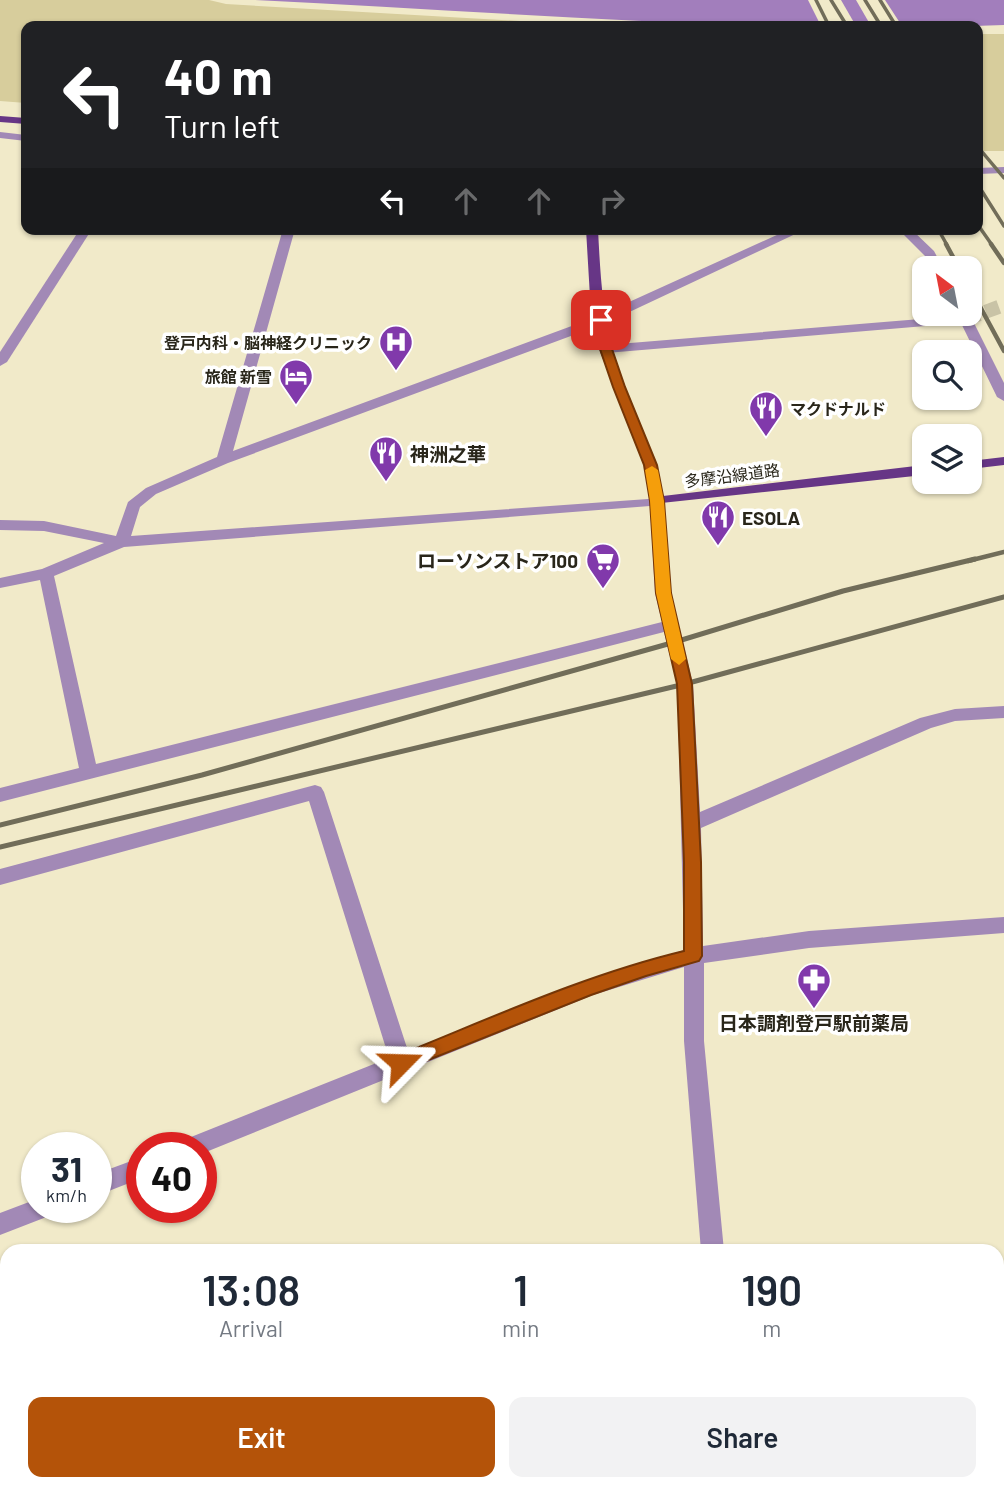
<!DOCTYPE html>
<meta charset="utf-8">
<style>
:root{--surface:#fff;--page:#f2f2f3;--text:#1f2937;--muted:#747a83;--accent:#b45309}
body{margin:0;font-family:Barlow,"Noto Sans JP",sans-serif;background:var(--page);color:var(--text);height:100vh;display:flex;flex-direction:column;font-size:26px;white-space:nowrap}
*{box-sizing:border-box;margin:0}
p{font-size:23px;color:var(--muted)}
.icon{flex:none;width:38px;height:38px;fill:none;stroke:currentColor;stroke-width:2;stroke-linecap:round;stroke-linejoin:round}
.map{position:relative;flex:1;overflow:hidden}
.side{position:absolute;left:0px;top:1244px;width:1004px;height:247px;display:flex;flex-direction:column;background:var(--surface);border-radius:21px 21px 0 0;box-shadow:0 2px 5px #0004}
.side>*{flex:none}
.banner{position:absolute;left:21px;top:21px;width:962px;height:214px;border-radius:14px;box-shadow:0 2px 5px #0004;background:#202124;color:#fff;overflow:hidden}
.needle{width:46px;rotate:328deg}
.tools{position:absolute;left:912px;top:256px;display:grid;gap:14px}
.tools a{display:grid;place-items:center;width:70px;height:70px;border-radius:14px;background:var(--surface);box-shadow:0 2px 5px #0004;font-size:35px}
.speed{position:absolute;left:21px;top:1132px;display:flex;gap:14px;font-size:35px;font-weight:700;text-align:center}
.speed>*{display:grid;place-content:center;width:91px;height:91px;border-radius:50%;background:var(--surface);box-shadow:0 2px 5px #0004;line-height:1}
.speed small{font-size:18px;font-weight:400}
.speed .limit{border:10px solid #d22;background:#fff;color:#111}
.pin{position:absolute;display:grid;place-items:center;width:60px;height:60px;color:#fff;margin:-30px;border-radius:14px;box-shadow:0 4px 10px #0006}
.me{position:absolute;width:77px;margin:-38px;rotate:68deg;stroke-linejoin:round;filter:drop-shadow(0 0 5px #0008)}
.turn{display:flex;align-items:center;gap:24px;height:147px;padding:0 28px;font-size:32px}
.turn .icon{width:91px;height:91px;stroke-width:2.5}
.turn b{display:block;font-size:49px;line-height:60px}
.lanes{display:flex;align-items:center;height:66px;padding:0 28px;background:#0003;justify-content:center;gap:35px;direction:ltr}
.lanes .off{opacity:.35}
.eta{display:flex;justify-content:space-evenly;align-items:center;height:119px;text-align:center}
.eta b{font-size:42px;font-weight:600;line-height:49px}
.cta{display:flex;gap:14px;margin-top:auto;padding:14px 28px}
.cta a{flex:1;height:80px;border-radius:14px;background:var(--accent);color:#fff;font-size:28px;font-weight:600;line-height:80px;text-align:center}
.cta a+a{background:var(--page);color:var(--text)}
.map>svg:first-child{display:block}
</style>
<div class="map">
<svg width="1004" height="1490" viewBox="0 0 1004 1490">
<rect width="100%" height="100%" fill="#f1eac9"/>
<g fill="#d7cd9c">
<path d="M 0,0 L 209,0 L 226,4 L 605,26 L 26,26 L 26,103 L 0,101 Z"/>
<rect x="978" y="34" width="26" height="117"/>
</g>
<path fill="#a27ebc" d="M 255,0 L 1004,0 L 1004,25 C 755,34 504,12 255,0 Z"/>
<g fill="#f1eac9">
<path d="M 808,0 L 841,0 L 856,26 L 821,26 Z"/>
<path d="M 856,0 L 885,0 L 902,26 L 871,26 Z"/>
</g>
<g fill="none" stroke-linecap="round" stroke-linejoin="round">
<path stroke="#c9c3a6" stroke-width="14" stroke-dasharray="14 7" stroke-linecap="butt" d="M 966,319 L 1004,305"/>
<g fill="#a289b6" fill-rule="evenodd">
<path d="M 0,132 L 26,135 L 26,141 L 0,138 Z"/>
<path d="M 1004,167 L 1004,173 L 978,174 L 978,168 Z"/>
<path d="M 80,229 L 92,229 L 7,362 L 0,366 L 0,352 Z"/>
<path d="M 283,229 L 295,229 L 233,451 L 596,317 L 790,229 L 806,229 L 606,323 L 228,463 L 156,494 L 140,507 L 131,536 L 662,498 L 671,593 L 693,684 L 700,812 L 920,718 L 955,709 L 1004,706 L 1004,718 L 955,721 L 931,728 L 701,828 L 703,946 L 809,931 L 1004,917 L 1004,933 L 809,948 L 704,963 L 704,1041 L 724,1251 L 701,1251 L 684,1041 L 684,967 L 593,995 L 201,1154 L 201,1148 L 178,1148 L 181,1141 L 389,1058 L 309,801 L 0,885 L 0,869 L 315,785 L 321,787 L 324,792 L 408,1051 L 579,983 L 684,950 L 678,707 L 677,684 L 664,632 L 0,802 L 0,788 L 79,768 L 40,580 L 0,588 L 0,578 L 42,569 L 104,543 L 44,531 L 0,530 L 0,520 L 44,521 L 116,536 L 128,502 L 146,488 L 217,457 ZM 650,506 L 655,593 L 662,622 L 96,764 L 54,576 L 124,547 Z"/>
<path d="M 898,229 L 911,229 L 934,251 L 943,268 L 931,268 L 925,256 Z"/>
<path d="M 956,313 L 969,313 L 1004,383 L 1004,401 L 997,397 L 961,323 L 606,353 L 599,349 L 606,345 L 957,316 Z"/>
<path d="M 142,1157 L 142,1178 L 96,1196 L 96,1174 Z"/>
<path d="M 37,1199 L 37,1208 L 52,1208 L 49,1216 L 0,1235 L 0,1213 Z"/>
<path d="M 1004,1401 L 1004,1425 L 998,1426 L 998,1402 Z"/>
<path d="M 663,1484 L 700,1484 L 697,1490 L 660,1490 Z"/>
<rect x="722" y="1484" width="26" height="6"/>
</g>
<g fill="#673686" fill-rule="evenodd">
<path d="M 0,116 L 26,118 L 26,124 L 0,122 Z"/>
<path d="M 586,229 L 598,229 C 600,269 602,309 612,347 C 625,398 655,444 663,496 L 924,465 L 924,475 L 652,504 L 644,465 L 599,349 L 590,297 Z"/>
<path d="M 1004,457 L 1004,465 L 970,469 L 970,461 Z"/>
</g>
<g stroke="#716d59" stroke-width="3.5">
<path d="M 816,0 L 829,26"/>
<path d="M 831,0 L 847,26"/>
<path d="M 865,0 L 881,26"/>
<path d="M 880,0 L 896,26"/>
<path d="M 978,147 L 1004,178"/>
<path d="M 978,185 L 1004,226"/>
<path d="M 978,225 L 992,245"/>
<path d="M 938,229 L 947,245"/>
</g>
<g stroke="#716d59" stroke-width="4.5">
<path d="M 946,244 L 959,268"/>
<path d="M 991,244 L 1004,263"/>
<path d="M 970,288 L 1004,351"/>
<path d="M 968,561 L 1004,552"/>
</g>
<g stroke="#716d59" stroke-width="5">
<path d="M 0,825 L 202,775 L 675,642 L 843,591 L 975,559"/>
<path d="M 0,847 L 685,684 L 1004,597"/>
</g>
</g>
<path fill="#b45309" stroke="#753606" stroke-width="2" d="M 601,317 L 607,320 L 612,349 L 625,387 L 657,465 L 664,501 L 671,593 L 692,684 L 701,862 L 702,956 L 699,961 L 646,976 L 591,995 L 401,1071 L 394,1069 L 392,1063 L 394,1057 C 489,1019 584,975 684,951 L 684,862 L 677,684 L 656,593 L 650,501 L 644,465 L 613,387 L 600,349 L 595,320 Z"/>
<path fill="#f59e0b" d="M 652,466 L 658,470 L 664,501 L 671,593 L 686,659 L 679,665 L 671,659 L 656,593 L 650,501 L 645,470 Z"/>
<defs>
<g id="hospital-pin" transform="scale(1.75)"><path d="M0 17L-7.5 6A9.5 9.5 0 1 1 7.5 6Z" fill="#8139ab" stroke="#fff"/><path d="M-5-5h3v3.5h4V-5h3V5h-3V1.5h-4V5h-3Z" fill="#fff"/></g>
<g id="hotel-pin" transform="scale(1.75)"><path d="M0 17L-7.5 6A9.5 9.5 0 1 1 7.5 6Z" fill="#8139ab" stroke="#fff"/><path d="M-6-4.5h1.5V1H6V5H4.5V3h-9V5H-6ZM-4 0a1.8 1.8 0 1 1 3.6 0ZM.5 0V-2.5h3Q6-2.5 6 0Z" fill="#fff"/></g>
<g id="restaurant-pin" transform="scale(1.75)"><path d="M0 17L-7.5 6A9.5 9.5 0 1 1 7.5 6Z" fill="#8139ab" stroke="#fff"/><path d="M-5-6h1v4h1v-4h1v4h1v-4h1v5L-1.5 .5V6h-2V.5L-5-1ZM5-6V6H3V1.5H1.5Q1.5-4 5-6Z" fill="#fff"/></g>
<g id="supermarket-pin" transform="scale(1.75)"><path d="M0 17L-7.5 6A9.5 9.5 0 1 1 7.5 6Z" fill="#8139ab" stroke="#fff"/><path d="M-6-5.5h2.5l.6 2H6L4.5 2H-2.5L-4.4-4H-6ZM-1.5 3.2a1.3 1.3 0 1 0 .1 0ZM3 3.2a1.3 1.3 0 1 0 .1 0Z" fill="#fff"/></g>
<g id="pharmacy-pin" transform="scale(1.75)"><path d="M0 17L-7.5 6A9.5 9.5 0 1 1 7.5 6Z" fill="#8139ab" stroke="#fff"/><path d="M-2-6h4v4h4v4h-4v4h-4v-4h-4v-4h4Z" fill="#fff"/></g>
</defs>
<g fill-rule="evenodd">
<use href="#hospital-pin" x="396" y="342"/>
<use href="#hotel-pin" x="296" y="376"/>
<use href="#restaurant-pin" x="766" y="408"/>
<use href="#restaurant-pin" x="386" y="453"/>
<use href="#restaurant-pin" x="718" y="517"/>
<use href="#supermarket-pin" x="603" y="560"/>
<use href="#pharmacy-pin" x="814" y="980"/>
</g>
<g text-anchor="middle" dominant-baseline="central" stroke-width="7" stroke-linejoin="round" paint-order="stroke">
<g font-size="16" font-weight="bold" fill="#29261a" stroke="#fff" text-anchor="end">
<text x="372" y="342">登戸内科・脳神経クリニック</text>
<text x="272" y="376">旅館 新雪</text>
<text x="790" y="408" text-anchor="start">マクドナルド</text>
</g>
<g font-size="16" fill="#29261a" stroke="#fff">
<text transform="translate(732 475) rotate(-7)">多摩沿線道路</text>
</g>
<g font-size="19" font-weight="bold" fill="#29261a" stroke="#fff" text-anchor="start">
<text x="410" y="453">神洲之華</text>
<text x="742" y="517">ESOLA</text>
<text x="578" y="560" text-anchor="end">ローソンストア100</text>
<text x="814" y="1022" text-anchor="middle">日本調剤登戸駅前薬局</text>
</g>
</g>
</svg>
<div class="tools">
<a><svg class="needle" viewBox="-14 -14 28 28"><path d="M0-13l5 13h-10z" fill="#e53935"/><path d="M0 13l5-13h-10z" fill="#747a83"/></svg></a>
<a><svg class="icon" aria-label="search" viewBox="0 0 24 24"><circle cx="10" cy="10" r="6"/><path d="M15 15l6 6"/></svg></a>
<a><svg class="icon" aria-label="layers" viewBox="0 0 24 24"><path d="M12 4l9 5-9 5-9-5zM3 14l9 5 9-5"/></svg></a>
</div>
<div class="speed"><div>31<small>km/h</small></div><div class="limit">40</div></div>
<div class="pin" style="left:601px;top:320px;background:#d93025"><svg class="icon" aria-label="arrive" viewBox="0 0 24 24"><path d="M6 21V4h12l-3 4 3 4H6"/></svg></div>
<svg class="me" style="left:401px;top:1063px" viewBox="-20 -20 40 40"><path d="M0-17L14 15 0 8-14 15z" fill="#b45309" stroke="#fff" stroke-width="4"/></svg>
<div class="banner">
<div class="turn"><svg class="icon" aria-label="left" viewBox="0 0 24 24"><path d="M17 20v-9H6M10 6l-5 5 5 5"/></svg><div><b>40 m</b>Turn left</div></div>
<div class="lanes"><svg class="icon" aria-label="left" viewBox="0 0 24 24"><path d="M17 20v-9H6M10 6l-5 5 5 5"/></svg><svg class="icon off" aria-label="ahead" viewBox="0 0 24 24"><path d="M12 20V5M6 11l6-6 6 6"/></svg><svg class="icon off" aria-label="ahead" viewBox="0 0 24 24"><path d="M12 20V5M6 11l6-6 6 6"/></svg><svg class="icon off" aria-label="right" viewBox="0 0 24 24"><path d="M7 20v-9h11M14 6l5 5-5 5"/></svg></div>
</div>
<section class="side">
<div class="eta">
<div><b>13:08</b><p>Arrival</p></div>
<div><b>1</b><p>min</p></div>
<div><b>190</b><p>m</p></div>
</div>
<div class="cta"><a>Exit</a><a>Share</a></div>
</section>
</div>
